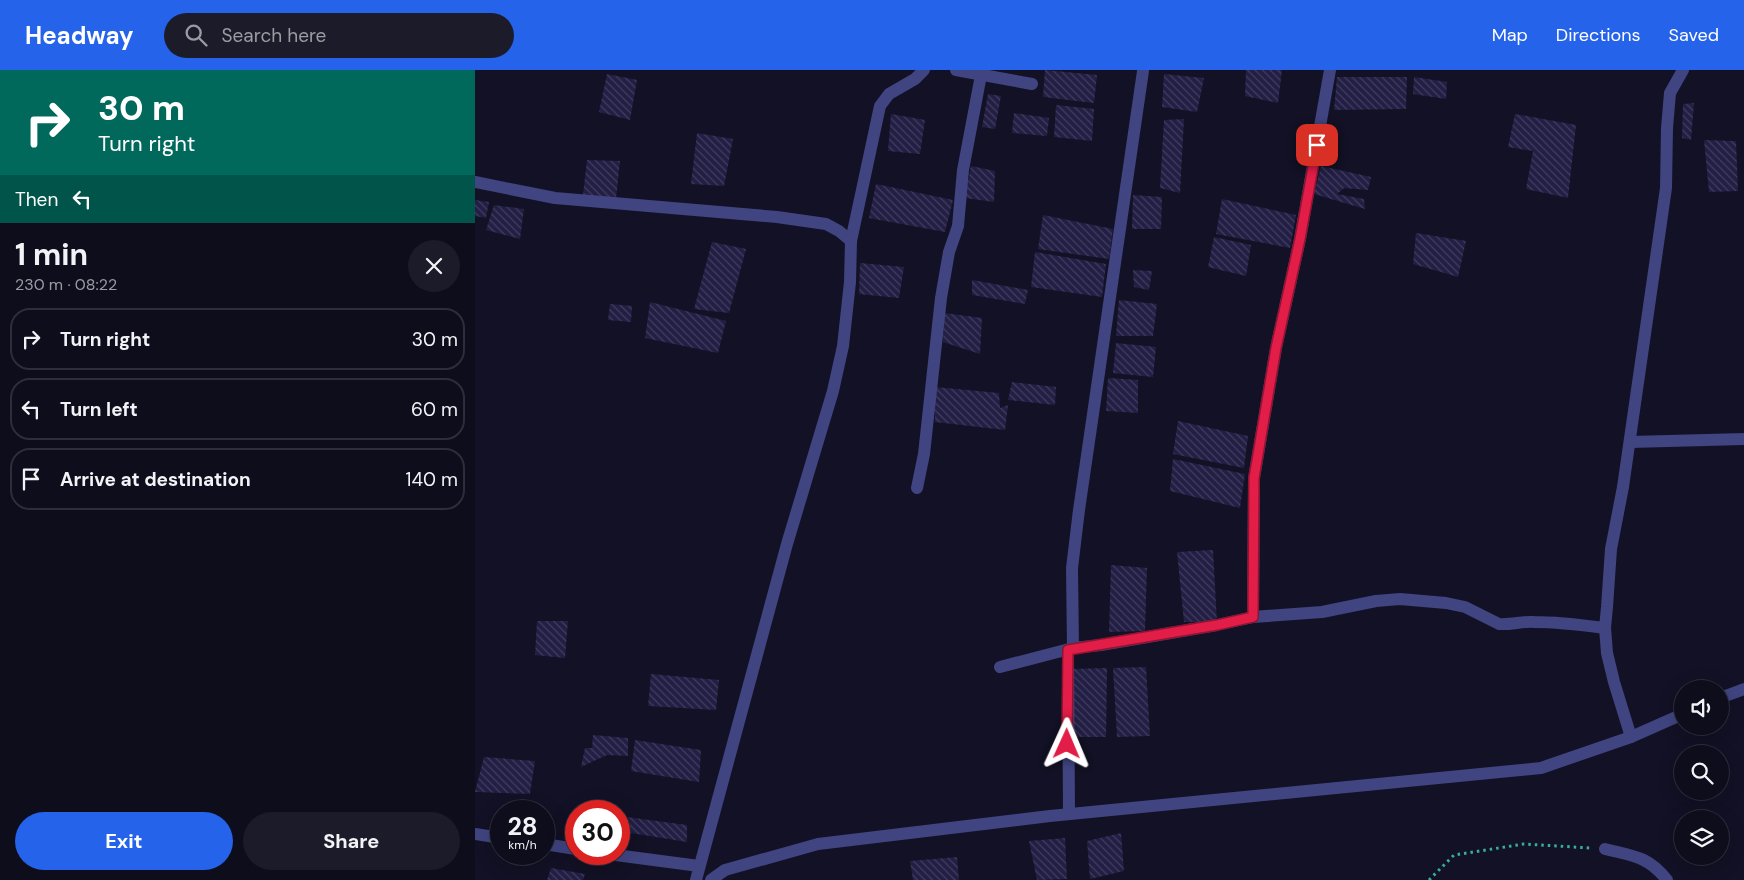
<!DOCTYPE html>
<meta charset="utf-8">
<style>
:root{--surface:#0e0d1c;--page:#1c1b29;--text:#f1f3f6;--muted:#9b9ca3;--line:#2e2d3b;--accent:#2563eb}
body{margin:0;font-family:"DM Sans",sans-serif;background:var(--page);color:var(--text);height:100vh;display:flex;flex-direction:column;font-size:19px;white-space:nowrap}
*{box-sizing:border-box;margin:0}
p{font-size:16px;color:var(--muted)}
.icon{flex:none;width:28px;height:28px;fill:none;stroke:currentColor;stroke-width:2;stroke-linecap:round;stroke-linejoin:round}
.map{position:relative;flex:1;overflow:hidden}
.details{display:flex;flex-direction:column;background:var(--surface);width:475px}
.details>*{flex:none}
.hud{background:#00695c;color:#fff;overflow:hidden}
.buttons{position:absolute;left:1199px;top:610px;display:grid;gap:10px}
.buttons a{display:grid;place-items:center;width:55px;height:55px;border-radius:50%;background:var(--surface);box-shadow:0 5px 20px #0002,0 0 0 1px var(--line);font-size:25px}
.speed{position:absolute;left:15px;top:730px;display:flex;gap:10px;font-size:25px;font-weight:700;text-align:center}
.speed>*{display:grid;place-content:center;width:65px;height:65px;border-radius:50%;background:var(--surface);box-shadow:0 5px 20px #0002,0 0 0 1px var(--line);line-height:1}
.speed small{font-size:12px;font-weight:400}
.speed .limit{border:8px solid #d22;background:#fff;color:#111}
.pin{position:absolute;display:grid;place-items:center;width:42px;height:42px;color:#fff;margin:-21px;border-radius:10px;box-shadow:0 2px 8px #0006}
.me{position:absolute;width:55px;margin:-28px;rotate:1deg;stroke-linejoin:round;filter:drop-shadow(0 0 4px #0008)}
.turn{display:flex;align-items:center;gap:18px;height:105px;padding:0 15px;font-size:22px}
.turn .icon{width:65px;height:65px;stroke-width:2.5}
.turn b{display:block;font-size:35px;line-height:42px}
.then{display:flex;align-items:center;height:48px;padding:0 15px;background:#0003;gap:10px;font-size:19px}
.round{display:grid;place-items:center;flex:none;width:52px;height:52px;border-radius:26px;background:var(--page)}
.summary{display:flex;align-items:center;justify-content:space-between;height:85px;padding:0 15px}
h1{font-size:30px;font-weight:700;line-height:38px}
.cta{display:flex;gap:10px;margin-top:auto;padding:10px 15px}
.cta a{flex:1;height:58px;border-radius:30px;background:var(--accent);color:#fff;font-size:20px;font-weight:700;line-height:58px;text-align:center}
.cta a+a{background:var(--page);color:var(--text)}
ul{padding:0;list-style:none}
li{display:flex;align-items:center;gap:15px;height:62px;margin:0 10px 8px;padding:0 5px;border:2px solid var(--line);border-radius:20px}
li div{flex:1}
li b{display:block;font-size:19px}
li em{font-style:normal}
header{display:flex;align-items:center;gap:30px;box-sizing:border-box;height:70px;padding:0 25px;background:var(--accent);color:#fff}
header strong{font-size:24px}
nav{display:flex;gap:28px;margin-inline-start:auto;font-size:18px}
.search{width:350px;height:45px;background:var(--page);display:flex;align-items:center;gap:12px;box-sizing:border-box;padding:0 18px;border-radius:28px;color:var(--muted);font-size:19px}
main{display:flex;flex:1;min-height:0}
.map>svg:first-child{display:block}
</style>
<header>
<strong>Headway</strong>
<div class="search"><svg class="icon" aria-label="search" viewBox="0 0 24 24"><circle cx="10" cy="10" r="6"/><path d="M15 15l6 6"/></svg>Search here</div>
<nav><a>Map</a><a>Directions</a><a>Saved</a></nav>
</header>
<main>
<section class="details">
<div class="hud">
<div class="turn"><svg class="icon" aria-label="right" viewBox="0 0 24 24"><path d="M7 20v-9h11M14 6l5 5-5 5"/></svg><div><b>30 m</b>Turn right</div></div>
<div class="then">Then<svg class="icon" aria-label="left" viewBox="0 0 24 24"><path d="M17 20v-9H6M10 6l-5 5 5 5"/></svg></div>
</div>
<div class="summary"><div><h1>1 min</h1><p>230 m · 08:22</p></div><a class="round"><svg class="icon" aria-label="close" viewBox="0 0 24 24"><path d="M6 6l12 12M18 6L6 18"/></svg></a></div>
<ul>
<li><svg class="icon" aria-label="right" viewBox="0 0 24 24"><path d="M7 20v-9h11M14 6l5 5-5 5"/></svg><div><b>Turn right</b></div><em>30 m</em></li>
<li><svg class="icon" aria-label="left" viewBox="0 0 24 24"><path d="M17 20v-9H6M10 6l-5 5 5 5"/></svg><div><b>Turn left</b></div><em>60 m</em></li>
<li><svg class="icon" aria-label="arrive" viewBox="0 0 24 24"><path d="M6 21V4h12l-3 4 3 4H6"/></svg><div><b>Arrive at destination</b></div><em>140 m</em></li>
</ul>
<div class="cta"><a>Exit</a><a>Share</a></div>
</section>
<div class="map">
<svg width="1269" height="810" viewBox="0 0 1269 810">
<defs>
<pattern id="building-back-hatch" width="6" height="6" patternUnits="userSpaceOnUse" patternTransform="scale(1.25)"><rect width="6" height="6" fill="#221e44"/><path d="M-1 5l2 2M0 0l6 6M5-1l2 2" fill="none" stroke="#413e60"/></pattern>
</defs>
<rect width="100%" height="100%" fill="#121125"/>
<g fill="url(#building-back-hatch)">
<path d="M 570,0 L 622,5 L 619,33 L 568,27 Z"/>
<path d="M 771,0 L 807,0 L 803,33 L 770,26 Z"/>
<path d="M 132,4 L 162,10 L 155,50 L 124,42 Z"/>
<path d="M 689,4 L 729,8 L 722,42 L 687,37 Z"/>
<path d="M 862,7 L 932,7 L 931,39 L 859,40 Z"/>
<path d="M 939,7 L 972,12 L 971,29 L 938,24 Z"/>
<path d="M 513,24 L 526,26 L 520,59 L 507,57 Z"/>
<path d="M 1219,33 L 1216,70 L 1207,68 L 1208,34 Z"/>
<path d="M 581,35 L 619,39 L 617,71 L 579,67 Z"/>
<path d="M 539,43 L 574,48 L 572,66 L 537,63 Z"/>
<path d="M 416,44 L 450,50 L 445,84 L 413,81 Z"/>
<path d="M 1040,44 L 1101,55 L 1093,128 L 1051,119 L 1058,81 L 1033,77 Z"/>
<path d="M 709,49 L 705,123 L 685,118 L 689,50 Z"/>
<path d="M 222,63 L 258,69 L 249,116 L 216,114 Z"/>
<path d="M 1229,70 L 1261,71 L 1263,121 L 1234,122 Z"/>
<path d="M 112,90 L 145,91 L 141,129 L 108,125 Z"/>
<path d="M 496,96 L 520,101 L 519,132 L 490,128 Z"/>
<path d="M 846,96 L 896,107 L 893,120 L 869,118 L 862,124 L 889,129 L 890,139 L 839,124 Z"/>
<path d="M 401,114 L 478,130 L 470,162 L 394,148 Z"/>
<path d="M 658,125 L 687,127 L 686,159 L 657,159 Z"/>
<path d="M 747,129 L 821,145 L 815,178 L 741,164 Z"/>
<path d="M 0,130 L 14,132 L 11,148 L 0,146 Z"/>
<path d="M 19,135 L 49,139 L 45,169 L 11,160 Z"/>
<path d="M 568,145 L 638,159 L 634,189 L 563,179 Z"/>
<path d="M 941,163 L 991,171 L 983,207 L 938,194 Z"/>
<path d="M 739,167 L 776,175 L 771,206 L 733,197 Z"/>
<path d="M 237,172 L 271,179 L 254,243 L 219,239 Z"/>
<path d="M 560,182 L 631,194 L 627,227 L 556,217 Z"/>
<path d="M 385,193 L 429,197 L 424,228 L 384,224 Z"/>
<path d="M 658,200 L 677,201 L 674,220 L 659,217 Z"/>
<path d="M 497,210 L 553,220 L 550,234 L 497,225 Z"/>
<path d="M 644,230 L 682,234 L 678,266 L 641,266 Z"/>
<path d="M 175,232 L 251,251 L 243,283 L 170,268 Z"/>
<path d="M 135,234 L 157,236 L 156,252 L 133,250 Z"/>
<path d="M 469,243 L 507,248 L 505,284 L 468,272 Z"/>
<path d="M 641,273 L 681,277 L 678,307 L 638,303 Z"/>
<path d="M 633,308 L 663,310 L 663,343 L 631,341 Z"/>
<path d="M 537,312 L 581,317 L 580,335 L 533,330 Z"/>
<path d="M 460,317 L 524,323 L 525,338 L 533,335 L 530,360 L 460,352 Z"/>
<path d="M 703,351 L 773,366 L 769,398 L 698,384 Z"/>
<path d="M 698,389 L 770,404 L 765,438 L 695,421 Z"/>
<path d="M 738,480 L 742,552 L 709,552 L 702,482 Z"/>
<path d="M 636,495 L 672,498 L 670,561 L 634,562 Z"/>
<path d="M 62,551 L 93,551 L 90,588 L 60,585 Z"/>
<path d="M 671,597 L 675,666 L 642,667 L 638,598 Z"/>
<path d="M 632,598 L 631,667 L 598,667 L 596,599 Z"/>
<path d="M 176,604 L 244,610 L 241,640 L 173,636 Z"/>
<path d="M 118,665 L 153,668 L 153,686 L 132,685 L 106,697 L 110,678 L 117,678 Z"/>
<path d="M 160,670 L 226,680 L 224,712 L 156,701 Z"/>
<path d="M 9,687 L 60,691 L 55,724 L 0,722 Z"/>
<path d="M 144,746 L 212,755 L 212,772 L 144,761 Z"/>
<path d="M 646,763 L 649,801 L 615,809 L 612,771 Z"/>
<path d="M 590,768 L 592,809 L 562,810 L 554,771 Z"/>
<path d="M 482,787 L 484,810 L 438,810 L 435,791 Z"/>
<path d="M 76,798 L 110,804 L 108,810 L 72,810 Z"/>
</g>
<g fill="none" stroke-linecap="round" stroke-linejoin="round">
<path stroke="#39ae9a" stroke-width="3" stroke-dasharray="2.5 4" stroke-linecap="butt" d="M 954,810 L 979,785 L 1049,774 L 1115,778"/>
<g stroke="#404480" stroke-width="12">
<path d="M 481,0 L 557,14"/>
<path d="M 0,112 L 80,128 L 302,147 L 351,154 L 364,161 L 376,171"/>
<path d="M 1155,372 L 1269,369"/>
<path d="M 442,418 L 449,384 L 466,228 L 474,182 L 483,156 L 488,100 L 506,5"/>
<path d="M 778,547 L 779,408 L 801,278 L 825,169 L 855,0"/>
<path d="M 598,578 L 597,498 L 604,440 L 668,1"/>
<path d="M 593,580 L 594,744"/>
<path d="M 525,597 L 598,578 L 626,575 L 742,555 L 778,547 L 847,542 L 901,531 L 925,529 L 971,533 L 990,537 L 1024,554 C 1036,555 1048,551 1059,552 C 1083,552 1107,555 1130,558"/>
<path d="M 1245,628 L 1269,619"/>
<path d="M 1156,667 L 1139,612 L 1132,583 L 1130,558 L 1132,537 L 1136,479 L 1148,417 L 1191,118 L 1192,58 L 1195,23 L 1208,0"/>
<path d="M 0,764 L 26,768"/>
<path d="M 69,774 L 101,779"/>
<path d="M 1130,779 C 1158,786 1173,786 1192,810"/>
<path d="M 133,784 L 224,796"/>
<path d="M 221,810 L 312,474 L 358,321 L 368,276 L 375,212 L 376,171 L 405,36 L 414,24 L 440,9 L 449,0"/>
<path d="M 236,810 L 250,800 L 343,774 L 575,746 L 1066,698 L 1156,667 L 1208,644"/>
</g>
</g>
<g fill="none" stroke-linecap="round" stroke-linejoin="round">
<g stroke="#92132f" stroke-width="12">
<path id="route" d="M 592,674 L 593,580 L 742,555 L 778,547 L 779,408 L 801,278 L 825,169 L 842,75"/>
</g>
<use href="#route" stroke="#e11d48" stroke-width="9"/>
</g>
</svg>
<div class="buttons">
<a><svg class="icon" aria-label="sound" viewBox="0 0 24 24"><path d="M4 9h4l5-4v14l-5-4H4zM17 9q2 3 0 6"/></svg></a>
<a><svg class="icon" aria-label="search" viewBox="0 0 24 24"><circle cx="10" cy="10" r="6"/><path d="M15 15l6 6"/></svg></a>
<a><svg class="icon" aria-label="layers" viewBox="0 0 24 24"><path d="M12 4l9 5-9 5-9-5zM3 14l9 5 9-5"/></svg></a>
</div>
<div class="speed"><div>28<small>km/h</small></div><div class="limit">30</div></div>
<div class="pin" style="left:842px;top:75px;background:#d93025"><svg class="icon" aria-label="arrive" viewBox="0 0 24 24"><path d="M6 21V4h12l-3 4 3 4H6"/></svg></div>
<svg class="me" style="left:592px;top:674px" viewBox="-20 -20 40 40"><path d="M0-17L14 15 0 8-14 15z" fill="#e11d48" stroke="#fff" stroke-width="4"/></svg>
</div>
</main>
